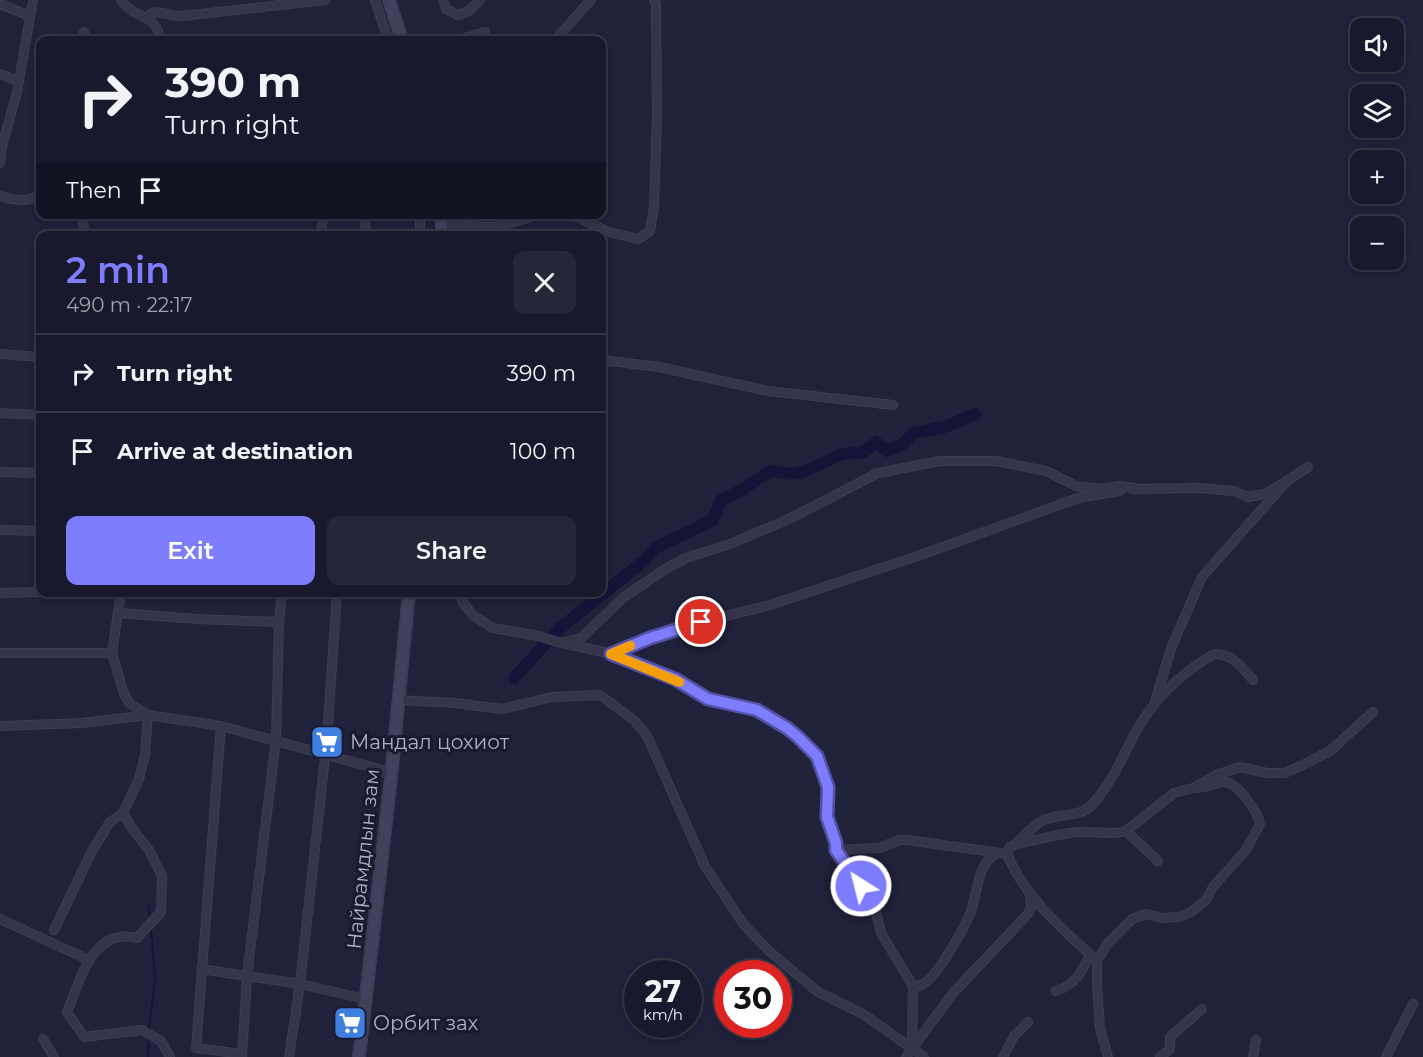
<!DOCTYPE html>
<meta charset="utf-8">
<style>
:root{--surface:#18192c;--page:#252638;--text:#f1f3f6;--muted:#9fa0a9;--line:#363848;--accent:#7e7dfd}
body{margin:0;font-family:Montserrat,sans-serif;background:var(--page);color:var(--text);height:100vh;display:flex;flex-direction:column;font-size:22px;white-space:nowrap}
*{box-sizing:border-box;margin:0}
p{font-size:20px;color:var(--muted)}
.icon{flex:none;width:33px;height:33px;fill:none;stroke:currentColor;stroke-width:2;stroke-linecap:round;stroke-linejoin:round}
.map{position:relative;flex:1;overflow:hidden}
.details{position:absolute;left:36px;top:231px;width:570px;height:366px;display:flex;flex-direction:column;background:var(--surface);border-radius:12px;box-shadow:0 3px 9px #0003,0 0 0 2px var(--line)}
.details>*{flex:none}
.top-card{position:absolute;left:36px;top:36px;width:570px;height:183px;border-radius:12px;box-shadow:0 3px 9px #0003,0 0 0 2px var(--line);background:#18192c;color:var(--text);overflow:hidden}
.controls{position:absolute;left:1350px;top:18px;display:grid;gap:12px}
.controls a{display:grid;place-items:center;width:54px;height:54px;border-radius:12px;background:var(--surface);box-shadow:0 3px 9px #0003,0 0 0 2px var(--line);font-size:30px}
.speed{position:absolute;left:624px;top:960px;display:flex;gap:12px;font-size:30px;font-weight:700;text-align:center}
.speed>*{display:grid;place-content:center;width:78px;height:78px;border-radius:50%;background:var(--surface);box-shadow:0 3px 9px #0003,0 0 0 2px var(--line);line-height:1}
.speed small{font-size:15px;font-weight:400}
.speed .limit{border:9px solid #d22;background:#fff;color:#111}
.pin{position:absolute;display:grid;place-items:center;width:51px;height:51px;color:#fff;margin:-26px;border:3px solid #fff;border-radius:50%;box-shadow:0 2px 6px #0007}
.me{position:absolute;width:66px;margin:-33px;rotate:324deg;stroke-linejoin:round;filter:drop-shadow(0 0 4px #0008)}
.turn{display:flex;align-items:center;gap:21px;height:126px;padding:0 30px;font-size:27px}
.turn .icon{width:78px;height:78px;stroke-width:2.5}
.turn b{display:block;font-size:42px;line-height:51px}
.then{display:flex;align-items:center;height:57px;padding:0 30px;background:#0003;gap:12px;font-size:22px}
.round{display:grid;place-items:center;flex:none;width:63px;height:63px;border-radius:12px;background:var(--page)}
.overview{display:flex;align-items:center;justify-content:space-between;height:102px;padding:0 30px}
h1{font-size:36px;font-weight:600;line-height:45px;color:var(--accent)}
.cta{display:flex;gap:12px;margin-top:auto;padding:12px 30px}
.cta a{flex:1;height:69px;border-radius:12px;background:var(--accent);color:#fff;font-size:24px;font-weight:600;line-height:69px;text-align:center}
.cta a+a{background:var(--page);color:var(--text)}
ul{padding:0;list-style:none}
li{display:flex;align-items:center;gap:18px;height:78px;padding:0 30px;border-top:2px solid var(--line)}
li div{flex:1}
li b{display:block;font-size:22px}
li em{font-style:normal}
.map>svg:first-child{display:block}
</style>
<div class="map">
<svg width="1423" height="1057" viewBox="0 0 1423 1057">
<rect width="100%" height="100%" fill="#20213a"/>
<g fill="none" stroke-linecap="round" stroke-linejoin="round">
<g stroke="#131438" stroke-width="2">
<path d="M 149,904 L 150,920"/>
<path d="M 149,1030 L 155,979 L 151,928"/>
<path d="M 148,1057 L 149,1036"/>
</g>
<path stroke="#131438" stroke-width="12" d="M 514,678 L 559,629 L 645,560 L 655,548 L 713,520 L 721,500 L 742,490 L 770,471 C 779,471 790,476 798,473 C 819,468 839,449 862,453 L 876,442 L 887,451 L 903,444 L 914,433 L 945,427 L 975,414"/>
<g stroke="#3d3d54" stroke-width="10">
<g id="minor">
<path d="M 121,0 C 134,20 157,12 160,40"/>
<path d="M 375,0 L 388,40"/>
<path d="M 443,0 L 446,9 L 458,15 L 469,11 L 480,0"/>
<path d="M 0,4 L 30,16"/>
<path d="M 149,19 L 150,14 C 161,9 170,17 182,16 L 325,0"/>
<path d="M 81,40 L 84,32"/>
<path d="M 459,40 L 485,32"/>
<path d="M 555,40 L 591,0"/>
<path d="M 0,74 L 18,81"/>
<path d="M 0,163 L 2,147 L 17,92 L 33,0"/>
<path d="M 0,196 C 13,201 29,202 40,195"/>
<path d="M 82,214 L 85,236"/>
<path d="M 365,214 L 366,236"/>
<path d="M 570,214 L 609,232 L 638,239 L 650,231 L 654,207 L 657,114 L 656,4 L 654,0"/>
<path d="M 443,225 L 496,227 L 540,214"/>
<path d="M 321,236 L 323,214"/>
<path d="M 420,236 L 420,214"/>
<path d="M 0,354 L 40,357"/>
<path d="M 602,360 L 659,367 L 768,391 L 893,405"/>
<path d="M 0,413 L 40,415"/>
<path d="M 0,472 L 40,473"/>
<path d="M 1132,489 L 1200,488 L 1234,491 L 1248,497 L 1265,494 L 1287,481"/>
<path d="M 0,530 L 40,531"/>
<path d="M 50,592 L 120,594"/>
<path d="M 121,592 L 112,653 L 123,691 L 129,703 L 148,715"/>
<path d="M 459,592 L 463,603 L 474,616 L 493,628 L 538,636 L 561,643 L 581,638 L 624,597 L 667,568 L 686,558 L 730,544 L 791,518 L 878,473 L 940,461 L 996,461 L 1046,471 L 1076,486 L 1102,489 L 1120,486 L 1135,488"/>
<path d="M 0,593 L 40,592"/>
<path d="M 119,613 L 197,619 L 279,622"/>
<path d="M 563,643 L 612,654 L 675,679 L 708,699 L 757,710 L 787,728 L 817,756 L 828,787 L 827,817 L 836,844 L 836,850 L 874,904 L 881,933 L 913,986 L 912,1049"/>
<path d="M 0,653 L 112,653"/>
<path d="M 611,654 L 650,638 L 701,622 L 770,605 L 918,556 L 1078,498 L 1120,491"/>
<path d="M 397,700 L 455,703 L 502,709 L 552,697 L 600,695 L 634,720 L 647,736 L 705,866 L 744,925 L 770,952 L 818,992 L 863,1014 L 924,1057"/>
<path d="M 1155,701 L 1172,646 L 1202,577 L 1287,481 L 1308,467"/>
<path d="M 0,726 L 82,723 L 148,715 L 221,726 L 382,770 L 391,778"/>
<path d="M 221,726 L 196,1048 L 242,1054"/>
<path d="M 123,813 L 131,827 L 149,850 L 162,876 L 161,912 L 137,938 C 93,927 80,980 67,1012 L 84,1037 L 142,1030 L 161,1041 L 170,1057"/>
<path d="M 1126,831 L 1158,861"/>
<path d="M 1016,844 C 1025,835 1032,826 1044,820 C 1058,814 1081,817 1092,805 C 1110,785 1122,759 1134,735 C 1152,701 1181,673 1214,654 C 1232,653 1243,668 1253,680"/>
<path d="M 836,850 L 879,848 L 899,840 L 907,840 L 1007,854"/>
<path d="M 0,919 L 89,960"/>
<path d="M 54,930 L 92,851 L 110,822 L 123,813 L 139,779 L 145,755 L 148,715"/>
<path d="M 1097,961 C 1063,929 1025,898 1007,854 L 1010,847 L 1016,844 C 1037,840 1057,834 1078,832 C 1095,831 1109,836 1126,831 L 1174,793 L 1193,788 L 1216,775 L 1240,767 L 1267,773 L 1285,773 L 1309,762 L 1330,751 L 1373,712"/>
<path d="M 201,969 L 300,984 L 365,999"/>
<path d="M 913,986 C 916,986 920,986 923,984 C 936,978 964,929 970,914 C 978,895 976,861 999,853"/>
<path d="M 1056,991 C 1075,985 1083,971 1090,954"/>
<path d="M 43,1039 L 54,1057"/>
<path d="M 242,1057 L 247,976 L 276,740 L 279,622 L 282,592"/>
<path d="M 289,1057 L 300,984 L 327,739 L 337,592"/>
<path d="M 906,1057 L 953,993 L 1027,915 L 1031,908 L 1030,894"/>
<path d="M 1003,1057 L 1014,1036 L 1028,1022"/>
<path d="M 1108,1057 L 1100,1028 L 1097,984 L 1097,961 L 1108,943 L 1132,919 L 1146,914 L 1163,918 L 1179,917 L 1191,912 L 1206,900 L 1213,887 L 1246,850 L 1260,824 C 1258,812 1238,782 1224,782 C 1215,782 1209,788 1195,788"/>
<path d="M 1160,1057 L 1170,1049 L 1170,1037 L 1202,1009"/>
<path d="M 1253,1057 L 1256,1040"/>
<path d="M 1386,1057 L 1413,1004"/>
</g>
</g>
<g stroke="#3d3d54" stroke-width="14">
<g id="secondary">
<path d="M 389,0 L 402,40"/>
<path d="M 442,236 L 442,214"/>
<path d="M 359,1057 L 391,778 L 409,592"/>
</g>
</g>
<use href="#minor" stroke="#34344a" stroke-width="8"/>
<use href="#secondary" stroke="#42415d" stroke-width="10"/>
</g>
<g fill="none" stroke-linecap="round" stroke-linejoin="round">
<g stroke="#5251a4" stroke-width="15">
<path id="route" d="M 701,622 L 650,638 L 611,654 L 675,679 L 708,699 L 757,710 L 787,728 L 798,737 L 817,756 L 828,787 L 827,817 L 836,843 L 836,850 L 861,886"/>
</g>
<use href="#route" stroke="#7e7dfd" stroke-width="10"/>
<path stroke="#f59e0b" stroke-width="10" d="M 630,646 L 611,654 L 679,682"/>
</g>
<defs>
<g id="supermarket-square" transform="scale(1.725)"><rect x="-9" y="-9" width="18" height="18" rx="4" fill="#3f7fe0" stroke="#19192f"/><path d="M-6-5.5h2.5l.6 2H6L4.5 2H-2.5L-4.4-4H-6ZM-1.5 3.2a1.3 1.3 0 1 0 .1 0ZM3 3.2a1.3 1.3 0 1 0 .1 0Z" fill="#fff"/></g>
</defs>
<g fill-rule="evenodd">
<use href="#supermarket-square" x="327" y="742"/>
<use href="#supermarket-square" x="350" y="1023"/>
</g>
<g text-anchor="middle" dominant-baseline="central" stroke-width="6" stroke-linejoin="round" paint-order="stroke">
<g font-size="20" fill="#aeaec7" stroke="#19192f" text-anchor="start">
<text x="350" y="742">Мандал цохиот</text>
<text x="373" y="1023">Орбит зах</text>
</g>
<g font-size="20" fill="#aeaec7" stroke="#19192f">
<text transform="translate(363 859) rotate(-84)">Найрамдлын зам</text>
</g>
</g>
</svg>
<div class="controls">
<a><svg class="icon" aria-label="sound" viewBox="0 0 24 24"><path d="M4 9h4l5-4v14l-5-4H4zM17 9q2 3 0 6"/></svg></a>
<a><svg class="icon" aria-label="layers" viewBox="0 0 24 24"><path d="M12 4l9 5-9 5-9-5zM3 14l9 5 9-5"/></svg></a>
<a>+</a>
<a>−</a>
</div>
<div class="speed"><div>27<small>km/h</small></div><div class="limit">30</div></div>
<div class="pin" style="left:701px;top:622px;background:#d93025"><svg class="icon" aria-label="arrive" viewBox="0 0 24 24"><path d="M6 21V4h12l-3 4 3 4H6"/></svg></div>
<svg class="me" style="left:861px;top:886px" viewBox="-20 -20 40 40"><circle r="17" fill="#7e7dfd" stroke="#fff" stroke-width="3"/><path d="M0-11L8 9 0 5-8 9z" fill="#fff"/></svg>
<div class="top-card">
<div class="turn"><svg class="icon" aria-label="right" viewBox="0 0 24 24"><path d="M7 20v-9h11M14 6l5 5-5 5"/></svg><div><b>390 m</b>Turn right</div></div>
<div class="then">Then<svg class="icon" aria-label="arrive" viewBox="0 0 24 24"><path d="M6 21V4h12l-3 4 3 4H6"/></svg></div>
</div>
<section class="details">
<div class="overview"><div><h1>2 min</h1><p>490 m · 22:17</p></div><a class="round"><svg class="icon" aria-label="close" viewBox="0 0 24 24"><path d="M6 6l12 12M18 6L6 18"/></svg></a></div>
<ul>
<li><svg class="icon" aria-label="right" viewBox="0 0 24 24"><path d="M7 20v-9h11M14 6l5 5-5 5"/></svg><div><b>Turn right</b></div><em>390 m</em></li>
<li><svg class="icon" aria-label="arrive" viewBox="0 0 24 24"><path d="M6 21V4h12l-3 4 3 4H6"/></svg><div><b>Arrive at destination</b></div><em>100 m</em></li>
</ul>
<div class="cta"><a>Exit</a><a>Share</a></div>
</section>
</div>
